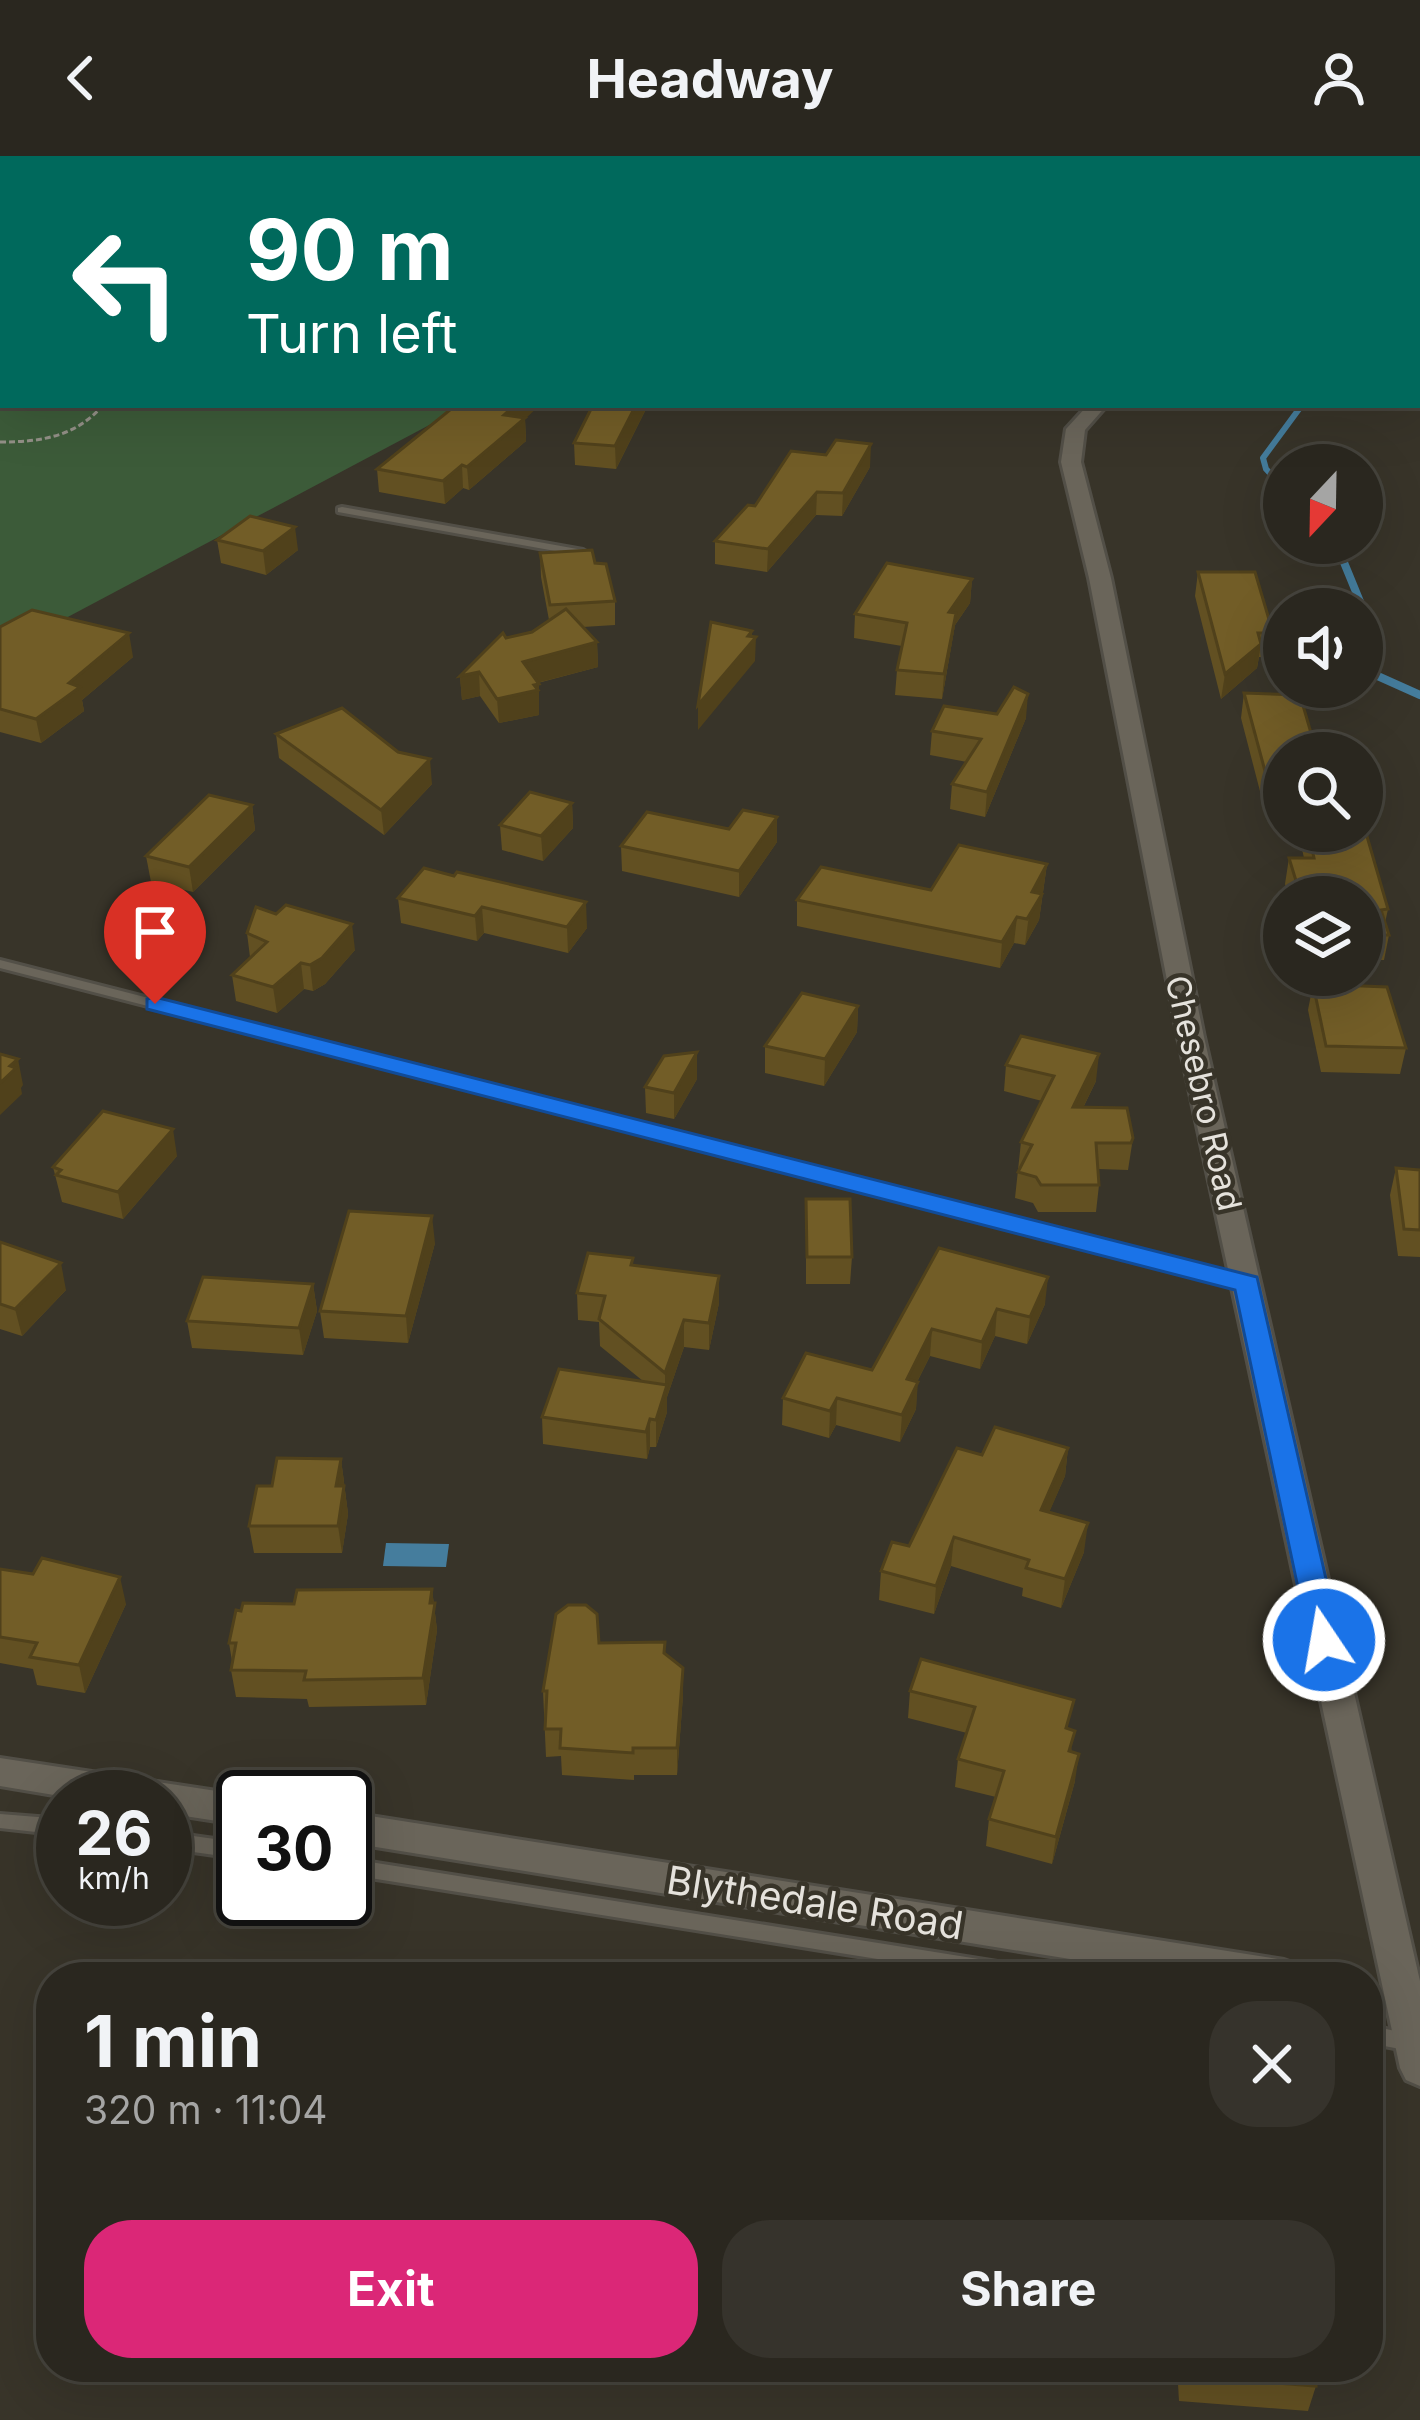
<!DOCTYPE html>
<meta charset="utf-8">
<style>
:root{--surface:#2a271f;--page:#36332c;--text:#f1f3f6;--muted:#a5a5a4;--line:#46443d;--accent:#db2777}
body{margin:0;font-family:Inter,sans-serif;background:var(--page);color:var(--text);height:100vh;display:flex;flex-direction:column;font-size:45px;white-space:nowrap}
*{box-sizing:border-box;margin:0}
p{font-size:39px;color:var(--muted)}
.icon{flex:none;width:66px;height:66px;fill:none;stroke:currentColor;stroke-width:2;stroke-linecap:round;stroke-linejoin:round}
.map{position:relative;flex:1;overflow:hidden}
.drawer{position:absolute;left:36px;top:1806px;width:1347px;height:420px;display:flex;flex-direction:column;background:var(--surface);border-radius:48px;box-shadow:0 12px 48px #0002,0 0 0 3px var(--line)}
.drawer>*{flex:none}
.guide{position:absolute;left:0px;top:0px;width:1422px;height:252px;box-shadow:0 12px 48px #0002,0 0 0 3px var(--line);background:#00695c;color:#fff;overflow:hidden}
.needle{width:78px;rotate:202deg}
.tools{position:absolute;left:1263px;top:288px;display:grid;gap:24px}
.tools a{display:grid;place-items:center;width:120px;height:120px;border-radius:50%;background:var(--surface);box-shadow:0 12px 48px #0002,0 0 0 3px var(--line);font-size:60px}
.speed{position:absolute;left:36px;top:1614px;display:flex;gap:24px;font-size:60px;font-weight:700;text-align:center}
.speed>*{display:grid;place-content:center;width:156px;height:156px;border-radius:50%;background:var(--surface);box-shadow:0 12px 48px #0002,0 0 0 3px var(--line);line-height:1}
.speed small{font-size:30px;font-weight:400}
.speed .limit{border:6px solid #111;border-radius:18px;background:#fff;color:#111}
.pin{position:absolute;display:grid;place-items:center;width:102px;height:102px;color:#fff;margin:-123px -51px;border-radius:50% 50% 50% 0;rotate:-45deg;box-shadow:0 0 12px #0007}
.pin .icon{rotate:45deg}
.me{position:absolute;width:132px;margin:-66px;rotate:348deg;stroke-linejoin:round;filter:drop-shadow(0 0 9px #0008)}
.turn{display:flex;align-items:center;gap:42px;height:252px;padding:0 48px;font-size:54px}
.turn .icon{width:156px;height:156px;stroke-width:2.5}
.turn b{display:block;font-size:84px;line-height:102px}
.round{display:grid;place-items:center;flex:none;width:126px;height:126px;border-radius:48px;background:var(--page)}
.summary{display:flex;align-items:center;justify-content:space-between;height:204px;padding:0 48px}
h1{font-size:72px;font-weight:700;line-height:90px}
.button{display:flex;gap:24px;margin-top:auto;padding:24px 48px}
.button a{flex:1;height:138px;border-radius:48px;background:var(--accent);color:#fff;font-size:48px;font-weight:700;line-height:138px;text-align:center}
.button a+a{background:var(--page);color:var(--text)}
header{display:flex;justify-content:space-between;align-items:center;height:156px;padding:0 48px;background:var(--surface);font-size:54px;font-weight:700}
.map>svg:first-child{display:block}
</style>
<header><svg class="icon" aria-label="back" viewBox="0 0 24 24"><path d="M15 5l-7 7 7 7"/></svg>Headway<svg class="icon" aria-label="person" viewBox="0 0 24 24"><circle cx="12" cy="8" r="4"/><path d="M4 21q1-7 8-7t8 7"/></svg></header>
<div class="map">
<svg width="1420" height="2264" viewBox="0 0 1420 2264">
<rect width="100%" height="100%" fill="#383429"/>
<path fill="#3c5b39" d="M 0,0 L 936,0 L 3,3 L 3,249 L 467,249 L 0,497 Z"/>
<path fill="#457d9d" d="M 386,1387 L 449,1388 L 446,1411 L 383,1410 Z"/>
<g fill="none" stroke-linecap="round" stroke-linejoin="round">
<path stroke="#457d9d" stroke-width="6" d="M 1284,332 L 1266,313 L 1263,302 L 1302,249"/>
<g stroke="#457d9d" stroke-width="8">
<path d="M 1336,387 L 1361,448 L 1355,453"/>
<path d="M 1362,513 L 1420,539"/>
</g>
<g stroke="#524f47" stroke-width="6">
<g id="service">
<path d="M 884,0 L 894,0 L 890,3 L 880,3 Z"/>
<path d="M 342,351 L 583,394 L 588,397 L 583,400 L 338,356 L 338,352 Z"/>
<path d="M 0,804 L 1248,1123 L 1255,1128 L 1248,1133 L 0,812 Z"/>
<path d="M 0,1658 L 63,1663 L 63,1679 L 0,1672 Z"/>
<path d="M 165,1676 L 243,1687 L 243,1703 L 165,1692 Z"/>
<path d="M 345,1702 L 1042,1813 L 1049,1815 L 1052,1821 L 990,1821 L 345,1718 Z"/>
<path d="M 1368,1869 L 1418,1880 L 1420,1884 L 1418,1892 L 1411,1895 L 1368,1887 Z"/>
</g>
</g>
<g stroke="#524f47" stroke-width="6">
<g id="minor">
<path d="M 1359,0 L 1375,0 L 1357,3 Z"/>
<rect x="1419" y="166" width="1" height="10"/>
<path d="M 1088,249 L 1107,249 L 1085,274 L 1081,306 L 1111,422 L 1204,881 L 1420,1825 L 1420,1930 L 1406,1924 L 1400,1912 L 1178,881 L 1089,422 L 1061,306 L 1066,273 Z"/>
<path d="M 0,1602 L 243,1639 L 249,1641 L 243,1641 L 243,1669 L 165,1657 L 165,1641 L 66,1641 L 0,1630 Z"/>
<path d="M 345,1656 L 1284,1804 L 1298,1809 L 1303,1821 L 1181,1821 L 345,1686 Z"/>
</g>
</g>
<g stroke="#939087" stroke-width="3" stroke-dasharray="6 3" stroke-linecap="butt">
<path d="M 849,3 L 855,0"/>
<path d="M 0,286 C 40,286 76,281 103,249"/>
</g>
<use href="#service" fill="#6a655a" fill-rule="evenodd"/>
<use href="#minor" fill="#6a655a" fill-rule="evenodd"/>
</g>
<g fill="#625022">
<path d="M 593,249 L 648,249 L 616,313 L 575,309 L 574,287 Z"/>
<path d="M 525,263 L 526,285 L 469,334 L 463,332 L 445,348 L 379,336 L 377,313 Z"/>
<path d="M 870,311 L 842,360 L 816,359 L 767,416 L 715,408 L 715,385 L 755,350 Z"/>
<path d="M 217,384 L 298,394 L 266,419 L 221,407 Z"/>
<path d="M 540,397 L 615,445 L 615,469 L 583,471 L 597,486 L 598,511 L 538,527 L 539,559 L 499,567 L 480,540 L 462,544 L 460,520 L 506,482 L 532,476 L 549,464 L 541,421 Z"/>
<path d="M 1198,416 L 1273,477 L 1270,501 L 1259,501 L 1257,512 L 1221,543 L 1195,440 Z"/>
<path d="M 972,423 L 970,447 L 955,469 L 942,543 L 895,539 L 897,514 L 902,490 L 854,482 L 855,458 Z"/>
<path d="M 0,471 L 133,501 L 82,544 L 84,555 L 41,587 L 0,576 Z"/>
<path d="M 1244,537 L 1311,577 L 1284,597 L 1284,666 L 1268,666 L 1241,562 Z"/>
<path d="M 1026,562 L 985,661 L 950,653 L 952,628 L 967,606 L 930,599 L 932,575 Z"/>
<path d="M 276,578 L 398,596 L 432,628 L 384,679 L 279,602 Z"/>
<path d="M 572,647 L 573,672 L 543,705 L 502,694 L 500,669 Z"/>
<path d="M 252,649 L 255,674 L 193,736 L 151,726 L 146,700 Z"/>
<path d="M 777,661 L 777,686 L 739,741 L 622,715 L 621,690 L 729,673 Z"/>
<path d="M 1298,675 L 1362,675 L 1388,753 L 1385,767 L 1389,779 L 1384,804 L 1362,804 L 1362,741 L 1289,741 L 1285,728 L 1289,702 L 1304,702 Z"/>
<path d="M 1047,708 L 1039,764 L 1025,789 L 1014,787 L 1000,812 L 797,770 L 797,744 L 931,734 Z"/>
<path d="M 424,712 L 587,772 L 568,797 L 484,777 L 477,785 L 401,767 L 398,742 Z"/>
<path d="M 247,777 L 355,794 L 325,828 L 313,835 L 304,833 L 277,857 L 236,845 L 232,819 L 250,801 Z"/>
<path d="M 1313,828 L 1406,892 L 1400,918 L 1321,916 L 1308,854 Z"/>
<path d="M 858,850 L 857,876 L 824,930 L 765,917 L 765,890 Z"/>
<path d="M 1006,909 L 1096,925 L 1083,952 L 1133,982 L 1128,1014 L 1098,1013 L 1099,1029 L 1096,1056 L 1038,1056 L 1033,1047 L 1015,1042 L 1021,986 L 1042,945 L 1004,935 Z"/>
<path d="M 697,923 L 674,963 L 646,957 L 645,931 Z"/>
<path d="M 177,1000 L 123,1063 L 62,1046 L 53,1011 Z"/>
<path d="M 1396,1012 L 1420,1014 L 1420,1101 L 1398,1100 L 1390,1039 Z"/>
<path d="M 806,1043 L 852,1101 L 850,1128 L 806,1128 Z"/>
<path d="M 0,1086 L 66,1134 L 22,1180 L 0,1173 Z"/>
<path d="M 435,1087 L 408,1187 L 324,1182 L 320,1155 Z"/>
<path d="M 939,1092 L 1045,1148 L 1027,1188 L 995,1180 L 980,1213 L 930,1200 L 917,1226 L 916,1253 L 900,1286 L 836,1269 L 829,1282 L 782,1269 L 783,1242 L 872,1214 Z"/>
<path d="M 633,1109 L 719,1147 L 709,1194 L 684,1191 L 667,1241 L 667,1256 L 656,1291 L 650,1291 L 647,1303 L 543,1288 L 542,1261 L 643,1225 L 600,1190 L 599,1166 L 578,1164 L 577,1137 Z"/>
<path d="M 313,1128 L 317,1155 L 303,1199 L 192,1192 L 187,1165 Z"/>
<path d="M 1068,1292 L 1065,1320 L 1049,1356 L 1084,1396 L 1061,1452 L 1022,1440 L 1023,1432 L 951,1410 L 934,1458 L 879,1444 L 881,1415 L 909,1390 L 982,1299 Z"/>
<path d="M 341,1303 L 348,1358 L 342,1397 L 254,1397 L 249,1370 L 272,1330 Z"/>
<path d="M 0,1413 L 126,1448 L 85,1537 L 37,1529 L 33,1513 L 0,1507 Z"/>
<path d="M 432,1433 L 437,1474 L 426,1549 L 309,1551 L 307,1543 L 236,1541 L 231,1514 L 232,1505 L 229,1487 L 294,1448 Z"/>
<path d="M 665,1486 L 665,1498 L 683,1512 L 683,1539 L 677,1619 L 634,1619 L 634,1624 L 562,1619 L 561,1600 L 546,1601 L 543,1535 L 599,1487 Z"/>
<path d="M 910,1535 L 1069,1573 L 1075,1625 L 1052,1708 L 986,1690 L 989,1663 L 996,1641 L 955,1631 L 958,1603 L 967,1577 L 908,1562 Z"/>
<path d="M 1177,2211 L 1315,2211 L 1316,2230 L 1308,2255 L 1179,2245 Z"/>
</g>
<g fill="#50411b">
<path d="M 515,249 L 540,249 L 525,263 L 526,285 L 469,334 L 467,311 L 504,259 Z"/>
<path d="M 636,249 L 648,249 L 616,313 L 615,290 Z"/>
<path d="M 871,288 L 870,311 L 842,360 L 843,337 Z"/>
<path d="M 462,309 L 463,332 L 445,348 L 443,325 Z"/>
<path d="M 817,336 L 816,359 L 767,416 L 768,393 Z"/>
<path d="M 295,371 L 298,394 L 266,419 L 263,395 Z"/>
<path d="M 972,423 L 970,447 L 955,469 L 942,543 L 949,456 Z"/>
<path d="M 752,475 L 752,485 L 756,481 L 755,505 L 698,574 L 698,549 Z"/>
<path d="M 129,477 L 133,501 L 82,544 L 84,555 L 41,587 L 36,563 L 69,527 Z"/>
<path d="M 597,486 L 598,511 L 525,530 L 523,506 Z"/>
<path d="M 1261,488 L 1257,512 L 1221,543 L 1225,518 Z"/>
<path d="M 479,516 L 480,540 L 462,544 L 460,520 Z"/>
<path d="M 539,528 L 539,559 L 499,567 L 497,543 Z"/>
<path d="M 1028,538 L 1026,562 L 985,661 L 987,636 Z"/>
<path d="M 430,603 L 432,628 L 384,679 L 381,654 Z"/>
<path d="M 572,647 L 573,672 L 543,705 L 541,680 Z"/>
<path d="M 252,649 L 255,674 L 193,736 L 189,711 Z"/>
<path d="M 777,661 L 777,686 L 739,741 L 739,715 Z"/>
<path d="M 1047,708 L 1039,764 L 1025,789 L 1032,736 Z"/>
<path d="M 586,746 L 587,772 L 568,797 L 567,771 Z"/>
<path d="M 482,751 L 484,777 L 477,785 L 475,760 Z"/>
<path d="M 1017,761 L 1014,787 L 1000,812 L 1002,786 Z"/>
<path d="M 352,768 L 355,794 L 325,828 L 313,835 L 310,809 Z"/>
<path d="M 301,807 L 304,833 L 277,857 L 273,831 Z"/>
<path d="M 858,850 L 857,876 L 824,930 L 825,903 Z"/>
<path d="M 697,896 L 697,923 L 674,963 L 674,937 Z"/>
<path d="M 1099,898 L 1096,925 L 1070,978 L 1073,951 Z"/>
<path d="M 18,903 L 23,929 L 21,932 L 22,938 L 0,959 L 0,927 L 10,910 Z"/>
<path d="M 173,973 L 177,1000 L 123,1063 L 118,1036 Z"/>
<path d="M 432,1060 L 435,1087 L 408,1187 L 406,1160 Z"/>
<path d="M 61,1107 L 66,1134 L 22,1180 L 15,1153 Z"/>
<path d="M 719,1120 L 719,1147 L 709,1194 L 709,1167 Z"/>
<path d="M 1048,1121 L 1045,1148 L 1027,1188 L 1030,1161 Z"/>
<path d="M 313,1128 L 317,1155 L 303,1199 L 299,1172 Z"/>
<path d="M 997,1153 L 995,1180 L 980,1213 L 982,1186 Z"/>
<path d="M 684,1164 L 684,1191 L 667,1241 L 667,1256 L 656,1291 L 656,1264 L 665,1232 L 665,1217 Z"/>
<path d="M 932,1173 L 930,1200 L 905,1250 L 907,1223 Z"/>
<path d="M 918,1226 L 916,1253 L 900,1286 L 902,1259 Z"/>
<path d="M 837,1242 L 836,1269 L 829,1282 L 830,1255 Z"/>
<path d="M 650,1263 L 650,1291 L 647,1303 L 646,1276 Z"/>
<path d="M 1068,1292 L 1065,1320 L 1038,1382 L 1041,1354 Z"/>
<path d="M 341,1303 L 348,1358 L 342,1397 L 338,1370 L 336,1330 Z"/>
<path d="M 1088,1367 L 1084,1396 L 1061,1452 L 1065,1423 Z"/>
<path d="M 954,1381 L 951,1410 L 934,1458 L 936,1430 Z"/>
<path d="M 120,1421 L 126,1448 L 85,1537 L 79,1509 Z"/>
<path d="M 432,1433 L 437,1474 L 426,1549 L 423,1522 Z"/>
<path d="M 683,1512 L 683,1539 L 677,1619 L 677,1592 Z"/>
<path d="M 1079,1598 L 1075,1625 L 1052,1708 L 1056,1681 Z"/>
</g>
<g fill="#725d27" stroke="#50411b" stroke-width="3">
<path d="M 1420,43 L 1420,134 L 1419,133 Z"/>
<path d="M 456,249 L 515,249 L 504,259 L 525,262 L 467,311 L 462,309 L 443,325 L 377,313 Z"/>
<path d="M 593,249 L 636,249 L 615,290 L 574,287 Z"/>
<path d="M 836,284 L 871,288 L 843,337 L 817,336 L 768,393 L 715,385 L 748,349 L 755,350 L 791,295 L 826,299 Z"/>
<path d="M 250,360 L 295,371 L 263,395 L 217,384 Z"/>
<path d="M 592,394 L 595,407 L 606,408 L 615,445 L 550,449 L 540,397 Z"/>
<path d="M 887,407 L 972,423 L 949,456 L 956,457 L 944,518 L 897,514 L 907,467 L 855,458 Z"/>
<path d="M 1198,416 L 1255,416 L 1273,477 L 1258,477 L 1261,488 L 1225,518 Z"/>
<path d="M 566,453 L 597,486 L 523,506 L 539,528 L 534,529 L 538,534 L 497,543 L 479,516 L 460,520 L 503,477 L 506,482 L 532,476 Z"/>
<path d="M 32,454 L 129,477 L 69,527 L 80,531 L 36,563 L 0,553 L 0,471 Z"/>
<path d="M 711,466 L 752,475 L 748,480 L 756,481 L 698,549 Z"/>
<path d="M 1014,531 L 1028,538 L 987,636 L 952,628 L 981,583 L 932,575 L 944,550 L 997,558 Z"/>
<path d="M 1244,537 L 1300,539 L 1311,577 L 1337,577 L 1343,597 L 1284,597 L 1284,641 L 1272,641 Z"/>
<path d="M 342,552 L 398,596 L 430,603 L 381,654 L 276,578 Z"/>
<path d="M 530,636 L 572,647 L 541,680 L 500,669 Z"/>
<path d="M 209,639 L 252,649 L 189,711 L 146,700 Z"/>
<path d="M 743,654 L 777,661 L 739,715 L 621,690 L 647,656 L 729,673 Z"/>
<path d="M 1362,663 L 1388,753 L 1381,754 L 1389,779 L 1362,779 L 1362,741 L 1301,741 L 1289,702 L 1314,702 L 1308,675 L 1362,675 Z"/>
<path d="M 959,689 L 1047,708 L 1032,736 L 1042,738 L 1027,763 L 1017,761 L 1002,786 L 797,744 L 821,711 L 931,734 Z"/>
<path d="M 424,712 L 454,720 L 457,716 L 586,746 L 567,771 L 482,751 L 475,760 L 398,742 Z"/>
<path d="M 286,749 L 352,768 L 322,802 L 310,809 L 301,807 L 273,831 L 232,819 L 267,786 L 247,777 L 256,751 L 276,758 Z"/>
<path d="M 1313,828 L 1387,831 L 1406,892 L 1326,890 Z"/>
<path d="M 802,837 L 858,850 L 825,903 L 765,890 Z"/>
<path d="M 1021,880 L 1099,898 L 1073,951 L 1127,952 L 1133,982 L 1131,987 L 1096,987 L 1099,1029 L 1041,1029 L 1036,1021 L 1018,1016 L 1032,989 L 1021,986 L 1054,920 L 1006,909 Z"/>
<path d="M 697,896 L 674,937 L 645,931 L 664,900 Z"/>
<path d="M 0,898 L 18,903 L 10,910 L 16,912 L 0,927 Z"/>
<path d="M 103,955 L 173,973 L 118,1036 L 56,1019 L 61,1014 L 53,1011 Z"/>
<path d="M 1396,1012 L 1420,1014 L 1420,1074 L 1404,1073 Z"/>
<path d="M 806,1043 L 850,1043 L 852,1101 L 807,1101 Z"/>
<path d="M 349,1055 L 432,1060 L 406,1160 L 320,1155 Z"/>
<path d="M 0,1086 L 61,1107 L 15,1153 L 0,1148 Z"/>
<path d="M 939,1092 L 1048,1121 L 1030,1161 L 997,1153 L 982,1186 L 932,1173 L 907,1223 L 918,1226 L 902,1259 L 837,1242 L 830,1255 L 783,1242 L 806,1197 L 872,1214 Z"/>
<path d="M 588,1097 L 633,1102 L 631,1109 L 719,1120 L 709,1167 L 684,1164 L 665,1217 L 599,1163 L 605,1140 L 577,1137 Z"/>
<path d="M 203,1121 L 313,1128 L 299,1172 L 187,1165 Z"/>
<path d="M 559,1213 L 667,1229 L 656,1264 L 650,1263 L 646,1276 L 542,1261 Z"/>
<path d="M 995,1271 L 1068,1292 L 1041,1354 L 1088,1367 L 1065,1423 L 1026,1412 L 1029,1404 L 954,1381 L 936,1430 L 881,1415 L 892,1386 L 909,1390 L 957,1292 L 982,1299 Z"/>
<path d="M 277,1302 L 341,1303 L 336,1330 L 344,1330 L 338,1370 L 249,1370 L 257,1330 L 272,1330 Z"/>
<path d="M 42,1402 L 120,1421 L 79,1509 L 30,1501 L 37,1487 L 0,1481 L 0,1413 L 33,1418 Z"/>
<path d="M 432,1433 L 430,1447 L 435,1447 L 423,1522 L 304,1524 L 306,1515 L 231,1514 L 236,1487 L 229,1487 L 236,1454 L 241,1455 L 243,1447 L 294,1448 L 297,1434 Z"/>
<path d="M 568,1449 L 586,1449 L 597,1458 L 599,1487 L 665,1486 L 664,1497 L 683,1512 L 677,1592 L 633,1592 L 633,1597 L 560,1592 L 561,1573 L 545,1573 L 547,1535 L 543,1535 L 556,1458 Z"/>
<path d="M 921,1503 L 1074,1544 L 1066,1572 L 1075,1575 L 1069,1595 L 1079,1598 L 1056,1681 L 989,1663 L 1004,1615 L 958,1603 L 975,1551 L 910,1535 Z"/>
<path d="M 1185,2211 L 1315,2211 L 1316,2230 L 1185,2220 Z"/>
</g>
<path fill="#1a73e8" stroke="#114b97" stroke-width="3" d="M 155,841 L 1257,1121 L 1340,1484 L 1336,1493 L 1313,1493 L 1309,1484 L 1235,1134 L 147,853 L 147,843 Z"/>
<g text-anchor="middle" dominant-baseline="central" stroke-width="9" stroke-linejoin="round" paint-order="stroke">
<g font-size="33" fill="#e5e2dc" stroke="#383429">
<text transform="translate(1204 937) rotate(77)">Chesebro Road</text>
</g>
<g font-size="39" fill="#e5e2dc" stroke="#383429">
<text transform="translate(815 1746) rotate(9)">Blythedale Road</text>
</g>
</g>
</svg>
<div class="tools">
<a><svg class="needle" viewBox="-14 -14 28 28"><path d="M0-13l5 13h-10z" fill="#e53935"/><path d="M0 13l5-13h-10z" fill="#a5a5a4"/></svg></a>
<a><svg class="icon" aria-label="sound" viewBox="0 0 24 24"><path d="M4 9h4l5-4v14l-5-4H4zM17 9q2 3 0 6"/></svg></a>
<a><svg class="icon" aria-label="search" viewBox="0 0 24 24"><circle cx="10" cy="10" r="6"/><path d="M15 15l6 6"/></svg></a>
<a><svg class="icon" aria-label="layers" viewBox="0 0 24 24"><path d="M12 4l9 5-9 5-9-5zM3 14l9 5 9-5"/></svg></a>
</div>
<div class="speed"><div>26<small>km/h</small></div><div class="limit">30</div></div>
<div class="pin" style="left:155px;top:848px;background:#d93025"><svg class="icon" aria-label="arrive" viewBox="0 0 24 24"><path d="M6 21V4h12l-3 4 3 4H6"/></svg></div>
<svg class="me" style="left:1324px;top:1484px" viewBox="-20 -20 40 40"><circle r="17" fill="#1a73e8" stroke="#fff" stroke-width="3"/><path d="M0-11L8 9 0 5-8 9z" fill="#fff"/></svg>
<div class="guide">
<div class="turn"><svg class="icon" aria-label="left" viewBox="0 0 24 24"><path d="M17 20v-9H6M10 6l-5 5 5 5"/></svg><div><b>90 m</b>Turn left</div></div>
</div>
<section class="drawer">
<div class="summary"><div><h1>1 min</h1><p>320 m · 11:04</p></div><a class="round"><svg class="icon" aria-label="close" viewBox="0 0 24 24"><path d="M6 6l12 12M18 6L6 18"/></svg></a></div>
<div class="button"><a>Exit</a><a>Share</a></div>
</section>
</div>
